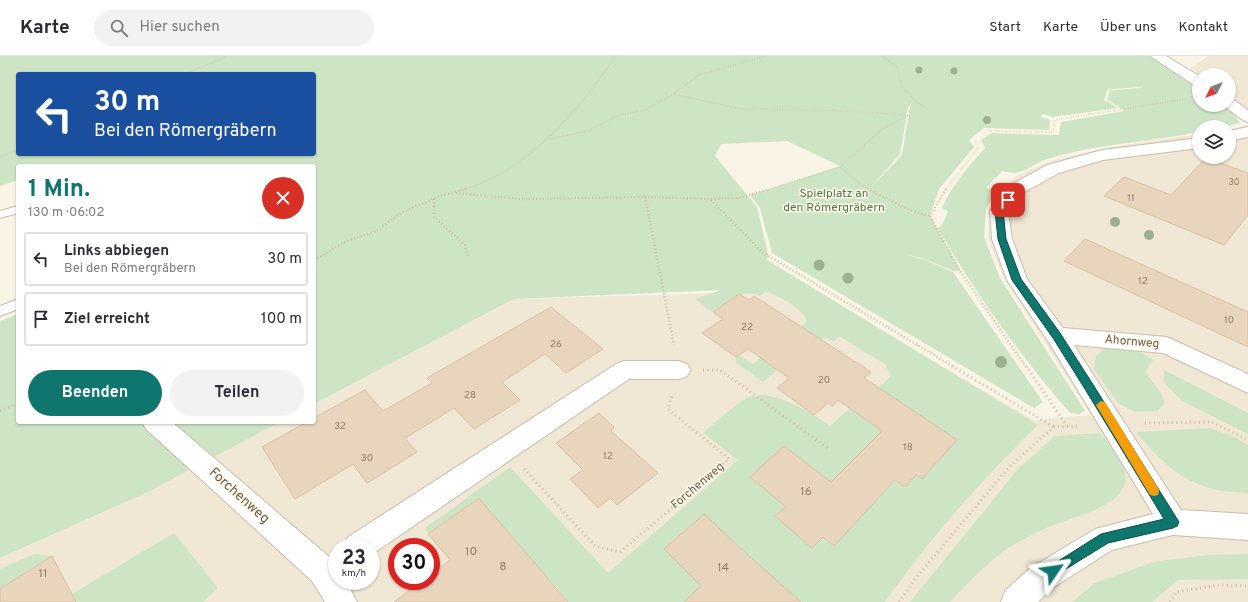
<!DOCTYPE html>
<html lang="de">
<meta charset="utf-8">
<style>
:root{--surface:#fff;--page:#f2f2f3;--text:#2b2b33;--muted:#7c7c81;--line:#e1e1e2;--accent:#0f766e}
body{margin:0;font-family:Overpass,sans-serif;background:var(--page);color:var(--text);height:100vh;display:flex;flex-direction:column;font-size:15px;white-space:nowrap}
*{box-sizing:border-box;margin:0}
p{font-size:13px;color:var(--muted)}
.icon{flex:none;width:22px;height:22px;fill:none;stroke:currentColor;stroke-width:2;stroke-linecap:round;stroke-linejoin:round}
.map{position:relative;flex:1;overflow:hidden}
.side{position:absolute;left:16px;top:108px;width:300px;height:260px;display:flex;flex-direction:column;background:var(--surface);border-radius:4px;box-shadow:0 1px 3px #0004}
.side>*{flex:none}
.banner{position:absolute;left:16px;top:16px;width:300px;height:84px;border-radius:4px;box-shadow:0 1px 3px #0004;background:#1a4fa0;color:#fff;overflow:hidden}
.needle{width:26px;rotate:228deg}
.fabs{position:absolute;left:1192px;top:12px;display:grid;gap:8px}
.fabs a{display:grid;place-items:center;width:44px;height:44px;border-radius:50%;background:var(--surface);box-shadow:0 1px 3px #0004;font-size:20px}
.speed{position:absolute;left:328px;top:482px;display:flex;gap:8px;font-size:20px;font-weight:700;text-align:center}
.speed>*{display:grid;place-content:center;width:52px;height:52px;border-radius:50%;background:var(--surface);box-shadow:0 1px 3px #0004;line-height:1}
.speed small{font-size:10px;font-weight:400}
.speed .limit{border:6px solid #d22;background:#fff;color:#111}
.pin{position:absolute;display:grid;place-items:center;width:34px;height:34px;color:#fff;margin:-17px;border-radius:8px;box-shadow:0 2px 6px #0006}
.me{position:absolute;width:44px;margin:-22px;rotate:58deg;stroke-linejoin:round;filter:drop-shadow(0 0 3px #0008)}
.turn{display:flex;align-items:center;gap:14px;height:84px;padding:0 12px;font-size:18px}
.turn .icon{width:52px;height:52px;stroke-width:2.5}
.turn b{display:block;font-size:28px;line-height:34px}
.round{display:grid;place-items:center;flex:none;width:42px;height:42px;border-radius:21px;background:var(--page)}
.head{display:flex;align-items:center;justify-content:space-between;height:68px;padding:0 12px}
h1{font-size:24px;font-weight:700;line-height:30px;color:var(--accent)}
.action{display:flex;gap:8px;margin-top:auto;padding:8px 12px}
.action a{flex:1;height:46px;border-radius:24px;background:var(--accent);color:#fff;font-size:16px;font-weight:700;line-height:46px;text-align:center}
.action a+a{background:var(--page);color:var(--text)}
ul{padding:0;list-style:none}
li{display:flex;align-items:center;gap:12px;height:54px;margin:0 8px 6px;padding:0 4px;border:2px solid var(--line);border-radius:4px}
li div{flex:1}
li b{display:block;font-size:15px}
li em{font-style:normal}
header{display:flex;align-items:center;gap:24px;box-sizing:border-box;height:56px;padding:0 20px;background:var(--surface);border-bottom:1px solid var(--line)}
header strong{font-size:19px}
nav{display:flex;gap:22px;margin-inline-start:auto;font-size:14px}
.search{width:280px;height:36px;background:var(--page);display:flex;align-items:center;gap:10px;box-sizing:border-box;padding:0 14px;border-radius:22px;color:var(--muted);font-size:15px}
.map>svg:first-child{display:block}
</style>
<header>
<strong>Karte</strong>
<div class="search"><svg class="icon" aria-label="search" viewBox="0 0 24 24"><circle cx="10" cy="10" r="6"/><path d="M15 15l6 6"/></svg>Hier suchen</div>
<nav><a>Start</a><a>Karte</a><a>Über uns</a><a>Kontakt</a></nav>
</header>
<div class="map">
<svg width="1248" height="546" viewBox="0 0 1248 546">
<rect width="100%" height="100%" fill="#f9f4e5"/>
<g fill="#f0e7d4" fill-rule="evenodd">
<path d="M 1208,0 L 1248,0 L 1248,52 L 1229,39 L 1229,19 L 1199,19 L 1190,13 Z"/>
<path d="M 1248,69 L 1248,546 L 0,546 L 0,502 L 148,436 L 280,366 L 314,366 L 314,348 L 514,243 L 722,237 L 769,210 L 1034,364 L 1091,359 L 1004,222 L 988,182 L 990,153 L 998,137 L 1018,119 L 1050,105 L 1111,91 L 1199,78 L 1199,101 L 1229,101 L 1229,73 ZM 337,491 L 371,491 L 371,525 L 337,525 ZM 397,491 L 431,491 L 431,525 L 397,525 Z"/>
</g>
<g fill="#cee5c5" fill-rule="evenodd">
<path d="M 0,0 L 1148,0 L 1166,9 L 1199,31 L 1199,49 C 1219,49 1229,48 1240,67 L 1221,71 L 1199,71 L 1199,76 C 1149,86 1096,88 1047,103 C 1027,110 1025,121 1002,115 L 986,132 L 997,135 L 986,152 L 984,181 L 1000,222 L 1085,355 L 1079,358 L 1070,357 C 1020,299 975,238 938,172 L 942,169 L 948,155 L 942,152 C 952,129 968,111 985,92 L 981,84 L 992,77 L 1059,79 L 1061,66 L 1125,55 L 1107,44 L 1110,34 L 1142,32 L 1142,31 L 1108,33 L 1104,44 L 1118,52 L 1053,61 L 1043,58 L 1040,61 L 1050,64 L 1049,74 L 984,72 L 969,84 L 974,91 L 939,133 L 930,159 L 960,215 L 953,215 L 925,203 L 904,198 L 925,204 L 953,216 L 1043,346 L 1034,352 L 772,197 L 760,152 L 750,139 L 840,110 L 787,85 L 721,88 L 715,100 L 757,151 L 768,198 L 767,204 L 1038,369 C 983,422 929,483 885,546 L 562,546 L 566,542 L 549,523 L 545,526 L 524,502 L 528,499 L 513,481 L 509,484 L 490,462 L 494,458 L 480,442 L 428,478 L 425,472 L 510,411 L 608,517 L 738,404 L 703,377 C 714,368 736,347 747,342 C 771,331 811,356 830,370 L 868,336 L 872,338 L 891,320 L 885,308 L 839,280 L 833,286 L 826,281 L 816,289 L 789,304 L 763,326 L 736,307 L 736,301 L 739,299 L 753,308 L 807,265 C 805,255 776,237 766,236 L 760,240 C 741,232 729,245 713,256 L 695,243 L 721,234 L 514,243 L 314,348 L 314,110 L 18,110 L 18,124 L 0,130 ZM 18,18 L 314,18 L 314,98 L 18,98 ZM 912,47 L 910,51 L 902,99 L 870,132 L 900,98 L 908,51 Z"/>
<path d="M 18,258 L 18,366 L 280,366 L 148,436 L 0,502 L 0,265 Z"/>
<path d="M 1106,291 L 1137,294 L 1153,304 L 1145,316 L 1160,335 L 1165,347 L 1158,355 L 1135,356 L 1118,347 L 1094,313 L 1096,300 Z"/>
<path d="M 1164,314 L 1248,357 L 1248,378 L 1182,345 L 1164,326 Z"/>
<path d="M 1210,372 L 1230,379 L 1248,389 L 1248,437 C 1193,436 1170,416 1136,376 Z"/>
<path d="M 1100,377 C 1111,389 1132,412 1124,430 C 1115,452 1074,461 1053,469 C 1039,475 1023,483 1010,491 C 991,503 973,523 957,538 L 950,546 L 910,546 L 1018,413 L 1055,380 Z"/>
<path d="M 174,477 L 218,532 L 203,546 L 76,546 L 72,538 Z"/>
<path d="M 35,498 L 52,500 L 0,533 L 0,513 Z"/>
<path d="M 1248,498 L 1248,523 L 1178,524 L 1152,546 L 1072,546 L 1095,527 L 1153,506 L 1208,499 Z"/>
</g>
<g fill="#e9d5be" stroke="#dcc0a2">
<path d="M 1206,102 L 1248,117 L 1248,159 L 1224,189 L 1104,140 L 1124,121 L 1171,139 Z"/>
<path d="M 1085,183 L 1248,256 L 1248,291 L 1064,205 Z"/>
<path d="M 739,238 L 749,244 L 754,240 L 871,316 L 864,322 L 957,384 L 922,423 L 916,419 L 905,431 L 895,424 L 834,490 L 823,481 L 812,492 L 775,460 L 786,451 L 750,421 L 784,390 L 831,426 L 882,375 L 838,344 L 832,350 L 828,347 L 814,359 L 777,332 L 789,322 L 748,293 L 736,301 L 702,277 L 723,263 L 713,256 Z"/>
<path d="M 551,251 L 603,293 L 566,317 L 545,298 L 502,326 L 520,344 L 474,373 L 454,352 L 405,382 L 417,396 L 367,427 L 353,408 L 295,443 L 262,391 L 307,366 L 314,366 L 314,362 L 365,334 L 383,355 L 432,327 L 427,322 Z"/>
<path d="M 599,357 L 614,371 L 611,375 L 658,417 L 617,449 L 610,442 L 598,452 L 570,423 L 583,414 L 556,387 Z"/>
<path d="M 479,442 L 568,546 L 394,546 L 422,525 L 431,525 L 431,518 L 450,504 L 428,478 Z"/>
<path d="M 704,458 L 749,500 L 801,546 L 684,546 L 701,530 L 664,493 Z"/>
<path d="M 52,500 L 76,546 L 0,546 L 0,533 Z"/>
</g>
<g fill="none" stroke-linecap="round" stroke-linejoin="round">
<g stroke="#c9bdad" stroke-width="2">
<g id="lane">
<path d="M 18,150 L 18,157 L 0,162 L 0,155 Z"/>
<path d="M 18,243 L 18,253 L 0,260 L 0,250 Z"/>
</g>
</g>
<g stroke="#c9bdad" stroke-width="2">
<g id="street">
<path d="M 1150,0 L 1166,0 L 1199,20 L 1199,30 L 1194,29 Z"/>
<path d="M 1229,43 L 1234,44 L 1248,54 L 1248,66 L 1243,64 L 1224,50 L 1229,49 Z"/>
<path d="M 1248,71 L 1248,81 L 1229,85 L 1229,75 Z"/>
<path d="M 1199,82 L 1199,92 L 1103,104 L 1059,117 L 1023,137 L 1008,155 L 1012,183 L 1027,223 L 1063,272 L 1167,281 L 1248,318 L 1248,337 L 1163,297 L 1074,289 L 1181,454 L 1248,458 L 1248,484 L 1173,479 L 1112,494 L 1051,533 L 1038,546 L 1001,546 L 1005,535 L 1029,513 L 1095,473 L 1153,458 L 1048,285 L 1007,224 L 992,183 L 990,155 L 1011,129 L 1047,109 L 1102,94 Z"/>
<path d="M 624,305 L 679,305 L 687,308 L 691,314 L 687,320 L 679,323 L 629,323 L 371,499 L 371,491 L 343,491 L 348,481 L 616,308 Z"/>
<path d="M 142,366 L 172,366 L 334,505 L 337,510 L 337,525 L 346,525 L 357,546 L 325,546 L 312,525 L 146,373 Z"/>
</g>
</g>
<g stroke="#d0bba3" stroke-width="1.5" stroke-dasharray="0.5 2" stroke-linecap="butt">
<path d="M 882,0 L 897,11 L 902,31 L 919,48 L 924,50"/>
<path d="M 186,18 L 227,0"/>
<path d="M 674,38 L 741,53 L 829,54 L 909,59"/>
<path d="M 989,75 L 1053,76 L 1055,64 L 1186,43"/>
<path d="M 550,83 L 588,75 L 619,59 L 645,54 L 674,38 L 699,19 L 766,0"/>
<path d="M 0,101 L 18,94"/>
<path d="M 840,111 L 868,134"/>
<path d="M 462,134 C 530,114 577,55 616,0"/>
<path d="M 766,134 L 840,111 L 881,74 L 909,59"/>
<path d="M 945,134 L 978,92 L 975,85"/>
</g>
<g stroke="#d0bba3" stroke-width="2.5" stroke-dasharray="1 2.5" stroke-linecap="butt">
<path d="M 867,133 L 912,155 L 930,160"/>
<path d="M 946,133 L 930,160 L 960,215 L 1026,311"/>
<path d="M 456,137 L 520,143 L 645,141 L 711,143 L 739,142 L 769,133"/>
<path d="M 645,141 L 674,289"/>
<path d="M 434,143 L 434,161 L 465,189 L 468,200"/>
<path d="M 711,144 L 762,196 L 954,311"/>
<path d="M 314,204 L 347,185 L 376,175 L 401,157 L 437,141 L 466,133"/>
</g>
<g stroke="#d0bba3" stroke-width="3" stroke-dasharray="1 3.5" stroke-linecap="butt">
<path d="M 952,310 L 1054,371"/>
<path d="M 1026,310 L 1067,370"/>
<path d="M 703,314 L 720,314 L 828,392"/>
<path d="M 0,355 L 18,347"/>
<path d="M 1145,367 L 1212,366 L 1248,384"/>
<path d="M 524,413 L 595,490 L 620,496 L 729,403 L 668,353 L 672,339"/>
<path d="M 899,546 L 916,522 L 1009,411 L 1054,371 L 1080,370"/>
<path d="M 1170,546 L 1176,536 L 1220,529 L 1248,530"/>
</g>
<use href="#lane" fill="#fff" fill-rule="evenodd"/>
<use href="#street" fill="#fff" fill-rule="evenodd"/>
</g>
<g fill="#9db090">
<circle cx="919" cy="14" r="3.5"/>
<circle cx="954" cy="15" r="3.5"/>
<circle cx="987" cy="64" r="4"/>
<circle cx="1115" cy="166" r="5"/>
<circle cx="1149" cy="179" r="5"/>
<circle cx="819" cy="209" r="5.5"/>
<circle cx="848" cy="222" r="5.5"/>
<circle cx="1001" cy="306" r="6"/>
</g>
<path fill="#0f766e" stroke="#0a4d48" d="M 1005,142 L 1012,144 L 1003,155 L 1006,183 L 1021,223 L 1060,277 L 1092,327 L 1179,466 L 1177,470 L 1173,472 L 1108,487 L 1053,521 L 1049,519 L 1047,515 L 1049,511 L 1101,478 L 1164,463 L 1085,333 L 1053,282 L 1012,224 L 998,183 L 995,155 Z"/>
<path fill="#f59e0b" d="M 1101,345 L 1105,346 L 1158,432 L 1159,435 L 1158,439 L 1154,440 L 1150,439 L 1096,349 Z"/>
<g text-anchor="middle" dominant-baseline="central" stroke-width="3" stroke-linejoin="round" paint-order="stroke">
<g font-size="9" fill="#8e7c69">
<text x="1234" y="126">30</text>
</g>
<g font-size="10" fill="#8e7c69">
<text x="1131" y="142">11</text>
<text x="1143" y="225">12</text>
<text x="1229" y="264">10</text>
<text x="747" y="271">22</text>
<text x="556" y="288">26</text>
<text x="824" y="324">20</text>
<text x="470" y="339">28</text>
<text x="340" y="370">32</text>
<text x="908" y="391">18</text>
<text x="608" y="400">12</text>
<text x="367" y="402">30</text>
</g>
<g font-size="12" fill="#52794a" stroke="#fdf8eb">
<text x="834" y="138">Spielplatz an<tspan x="834" dy="14">den Römergräbern</tspan></text>
</g>
<g font-size="12" fill="#6f5e4d" stroke="#fdf8eb">
<text transform="translate(1132 286) rotate(5)">Ahornweg</text>
<text transform="translate(698 430) rotate(-40)">Forchenweg</text>
</g>
<g font-size="12" fill="#8e7c69">
<text x="806" y="436">16</text>
<text x="471" y="496">10</text>
<text x="503" y="511">8</text>
<text x="723" y="512">14</text>
<text x="43" y="518">11</text>
</g>
<g font-size="14" fill="#6f5e4d" stroke="#fdf8eb">
<text transform="translate(239 440) rotate(42)">Forchenweg</text>
</g>
</g>
</svg>
<div class="fabs">
<a><svg class="needle" viewBox="-14 -14 28 28"><path d="M0-13l5 13h-10z" fill="#e53935"/><path d="M0 13l5-13h-10z" fill="#7c7c81"/></svg></a>
<a><svg class="icon" aria-label="layers" viewBox="0 0 24 24"><path d="M12 4l9 5-9 5-9-5zM3 14l9 5 9-5"/></svg></a>
</div>
<div class="speed"><div>23<small>km/h</small></div><div class="limit">30</div></div>
<div class="pin" style="left:1008px;top:144px;background:#d93025"><svg class="icon" aria-label="arrive" viewBox="0 0 24 24"><path d="M6 21V4h12l-3 4 3 4H6"/></svg></div>
<svg class="me" style="left:1053px;top:515px" viewBox="-20 -20 40 40"><path d="M0-17L14 15 0 8-14 15z" fill="#0f766e" stroke="#fff" stroke-width="4"/></svg>
<div class="banner">
<div class="turn"><svg class="icon" aria-label="left" viewBox="0 0 24 24"><path d="M17 20v-9H6M10 6l-5 5 5 5"/></svg><div><b>30 m</b>Bei den Römergräbern</div></div>
</div>
<section class="side">
<div class="head"><div><h1>1 Min.</h1><p>130 m · 06:02</p></div><a class="round" style="background:#d93025;color:#fff"><svg class="icon" aria-label="close" viewBox="0 0 24 24"><path d="M6 6l12 12M18 6L6 18"/></svg></a></div>
<ul>
<li><svg class="icon" aria-label="left" viewBox="0 0 24 24"><path d="M17 20v-9H6M10 6l-5 5 5 5"/></svg><div><b>Links abbiegen</b><p>Bei den Römergräbern</p></div><em>30 m</em></li>
<li><svg class="icon" aria-label="arrive" viewBox="0 0 24 24"><path d="M6 21V4h12l-3 4 3 4H6"/></svg><div><b>Ziel erreicht</b></div><em>100 m</em></li>
</ul>
<div class="action"><a>Beenden</a><a>Teilen</a></div>
</section>
</div>
